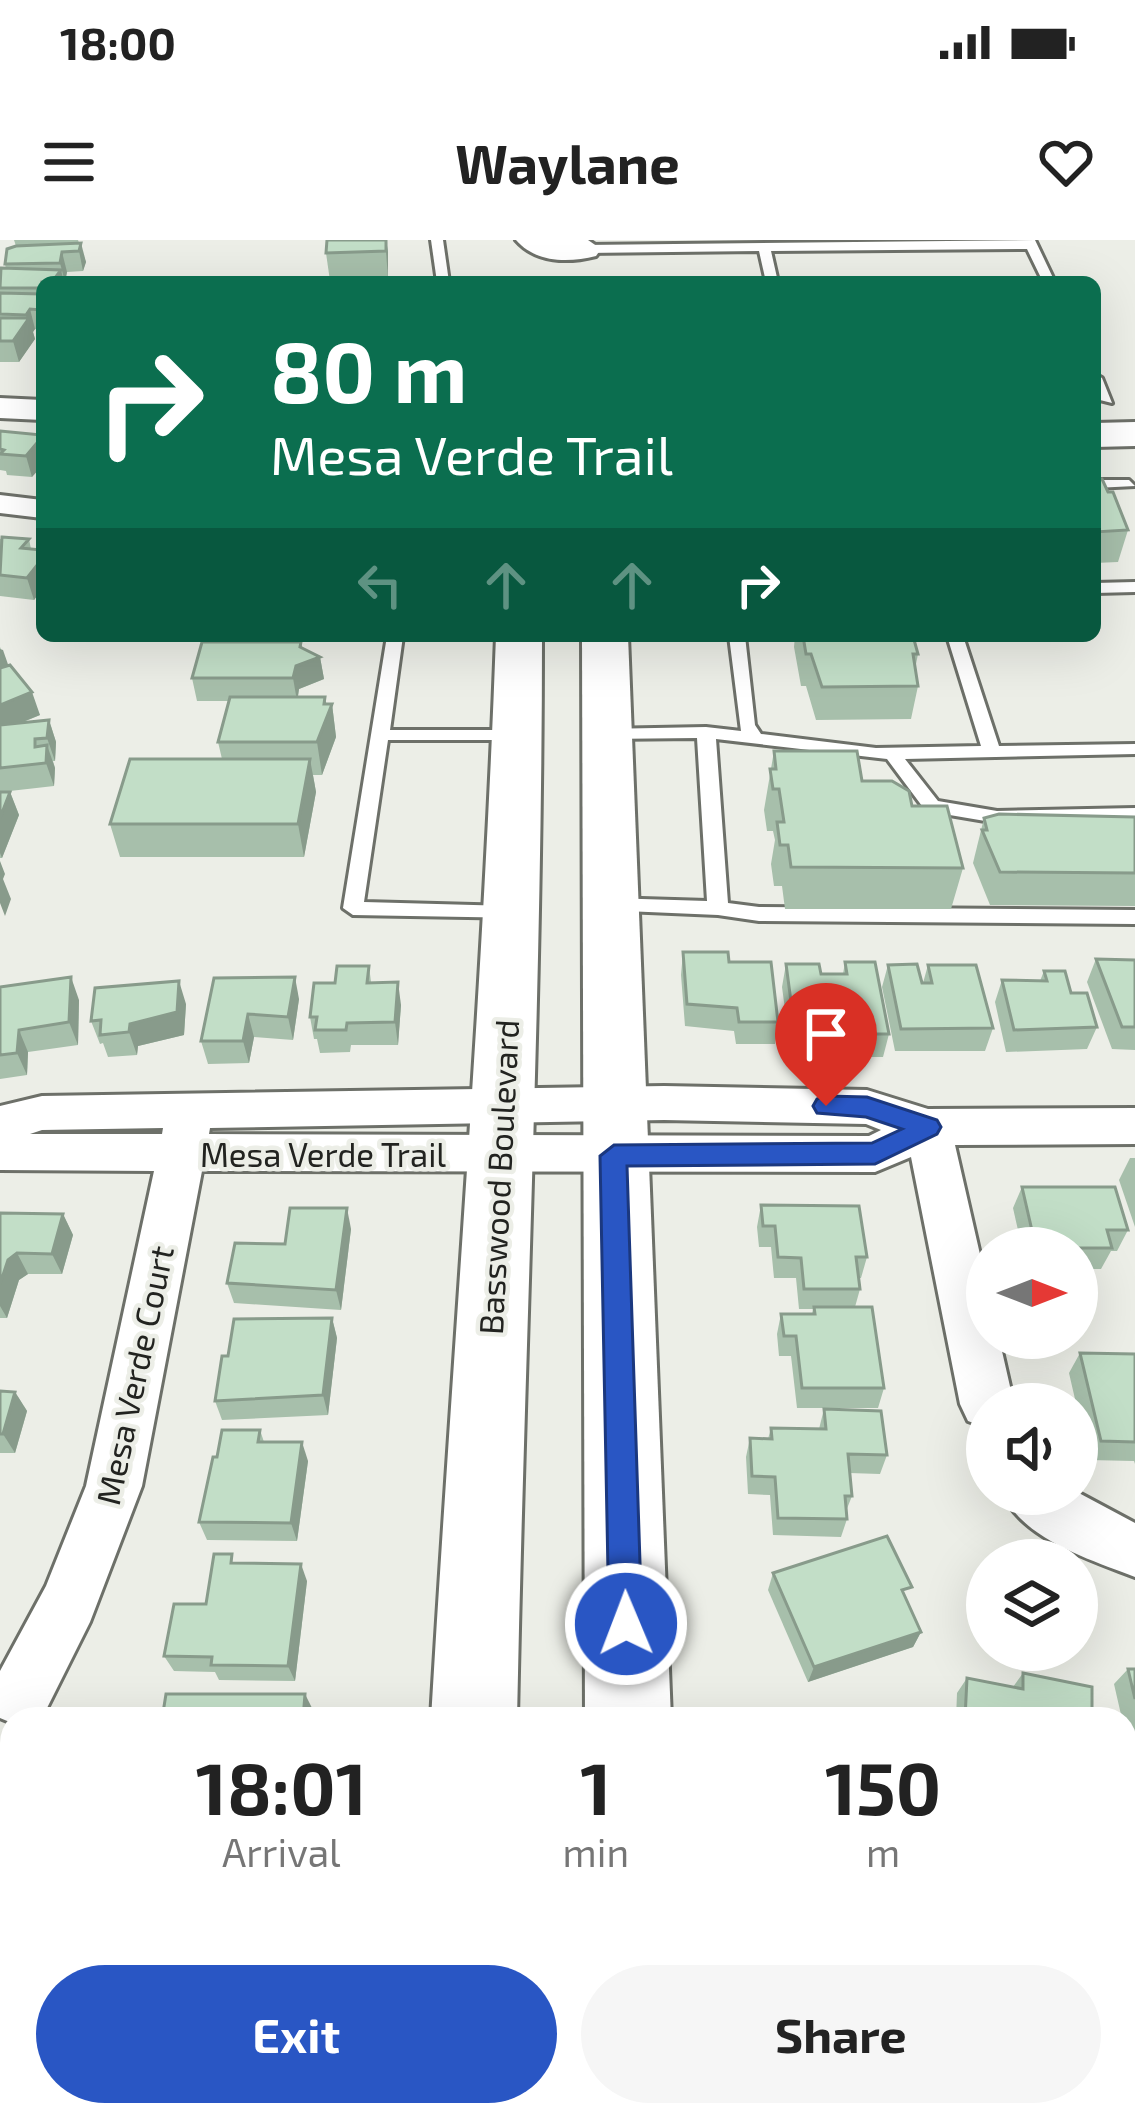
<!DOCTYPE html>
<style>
:root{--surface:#fff;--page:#f6f6f6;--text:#222;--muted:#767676;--accent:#2956c4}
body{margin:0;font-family:"Exo 2",sans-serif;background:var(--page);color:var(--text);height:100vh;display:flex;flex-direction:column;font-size:45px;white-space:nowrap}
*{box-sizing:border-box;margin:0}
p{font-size:39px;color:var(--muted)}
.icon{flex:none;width:66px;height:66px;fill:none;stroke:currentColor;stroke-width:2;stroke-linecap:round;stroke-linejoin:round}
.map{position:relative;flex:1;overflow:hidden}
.drawer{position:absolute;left:0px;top:1467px;width:1137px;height:420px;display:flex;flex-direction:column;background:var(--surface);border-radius:36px 36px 0 0;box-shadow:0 12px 48px #0002}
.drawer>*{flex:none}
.top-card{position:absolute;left:36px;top:36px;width:1065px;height:366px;border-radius:18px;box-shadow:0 12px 48px #0002;background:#0b6e4f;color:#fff;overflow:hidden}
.needle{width:78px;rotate:90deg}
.controls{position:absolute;left:966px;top:987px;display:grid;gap:24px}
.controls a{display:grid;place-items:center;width:132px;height:132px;border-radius:50%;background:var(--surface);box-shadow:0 12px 48px #0002;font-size:60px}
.pin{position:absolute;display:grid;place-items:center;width:102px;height:102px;color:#fff;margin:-123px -51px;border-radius:50% 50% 50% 0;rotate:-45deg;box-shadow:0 0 12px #0007}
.pin .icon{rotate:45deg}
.me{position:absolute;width:132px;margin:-66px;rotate:359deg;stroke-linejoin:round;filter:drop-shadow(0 0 9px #0008)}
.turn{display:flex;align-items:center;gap:42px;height:252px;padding:0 36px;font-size:54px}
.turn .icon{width:156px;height:156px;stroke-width:2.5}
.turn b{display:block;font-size:84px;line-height:102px}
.lanes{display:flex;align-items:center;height:114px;padding:0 36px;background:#0003;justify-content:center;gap:60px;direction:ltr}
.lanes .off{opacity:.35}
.eta{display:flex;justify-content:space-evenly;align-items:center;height:204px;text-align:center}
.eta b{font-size:72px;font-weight:700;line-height:84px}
.action{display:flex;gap:24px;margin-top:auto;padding:24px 36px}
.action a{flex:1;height:138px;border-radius:72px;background:var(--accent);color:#fff;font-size:48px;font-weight:700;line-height:138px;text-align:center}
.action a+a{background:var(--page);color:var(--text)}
.status{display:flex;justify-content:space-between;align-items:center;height:84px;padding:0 60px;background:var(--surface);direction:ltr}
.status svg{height:33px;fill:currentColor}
header{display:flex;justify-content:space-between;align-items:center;height:156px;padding:0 36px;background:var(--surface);font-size:54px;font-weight:700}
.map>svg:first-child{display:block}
</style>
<div class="status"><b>18:00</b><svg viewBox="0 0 49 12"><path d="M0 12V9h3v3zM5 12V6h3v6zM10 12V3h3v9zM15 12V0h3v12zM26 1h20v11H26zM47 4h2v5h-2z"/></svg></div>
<header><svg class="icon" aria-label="menu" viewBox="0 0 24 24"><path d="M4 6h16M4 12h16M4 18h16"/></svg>Waylane<svg class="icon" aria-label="heart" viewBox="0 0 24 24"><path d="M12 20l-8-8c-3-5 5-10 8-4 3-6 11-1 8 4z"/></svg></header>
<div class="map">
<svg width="1135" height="1887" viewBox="0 0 1135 1887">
<rect width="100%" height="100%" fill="#eceee7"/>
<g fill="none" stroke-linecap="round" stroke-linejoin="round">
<g stroke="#6d7069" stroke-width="6">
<g id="service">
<path d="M 431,0 L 443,0 L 449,42 L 437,42 Z"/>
<path d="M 1035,0 L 1055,42 L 1043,42 L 1027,9 L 771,11 L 778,42 L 766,42 L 759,11 L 585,13 L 579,9 L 585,5 Z"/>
<path d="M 1095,134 L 1102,138 L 1112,163 L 1100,160 L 1095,150 Z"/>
<path d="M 1095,240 L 1129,240 L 1135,246 L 1095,248 Z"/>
<path d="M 1135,342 L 1135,352 L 1095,353 L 1095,343 Z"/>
<path d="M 387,396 L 403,396 L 390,490 L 520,490 L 529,495 L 520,500 L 388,500 L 364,662 L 512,666 L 519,668 L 519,678 L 353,675 L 343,668 Z"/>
<path d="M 729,396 L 745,396 L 755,485 L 761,494 L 876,508 L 981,506 L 947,396 L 963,396 L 999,506 L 1135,504 L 1135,514 L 905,519 L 938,561 L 997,571 L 1135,568 L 1135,580 L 997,583 L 932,572 L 925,570 L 887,519 L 716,499 L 728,663 L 759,667 L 1135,670 L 1135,684 L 759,681 L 718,675 L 602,670 L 599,665 L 609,658 L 707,661 L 697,498 L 604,499 L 595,494 L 604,489 L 706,487 L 741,491 Z"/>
</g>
</g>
<g stroke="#6d7069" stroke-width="6">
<g id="minor">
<path d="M 0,255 L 42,260 L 42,278 L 0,273 Z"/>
<path d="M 664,846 L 867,850 L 928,869 L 1135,868 L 1135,904 L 955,905 L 987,1045 L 987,1098 L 999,1098 L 1014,1164 L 987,1164 L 987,1188 L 968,1181 L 960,1164 L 911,917 L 875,932 L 202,931 L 142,1246 L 90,1382 L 42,1478 L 12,1479 L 12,1483 L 0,1478 L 0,1431 L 46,1346 L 86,1246 L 154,931 L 0,930 L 0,866 L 42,856 ZM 664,880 L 866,884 L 881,890 L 869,896 L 209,894 L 210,888 ZM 163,888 L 162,894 L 30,894 L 42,890 Z"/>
<path d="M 1077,1252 L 1135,1283 L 1135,1337 C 1091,1320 1023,1299 1003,1254 Z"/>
<path d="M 12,1771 L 12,1843 L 0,1848 L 0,1776 Z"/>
</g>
</g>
<g stroke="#6d7069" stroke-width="6">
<g id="tertiary">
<path d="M 0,158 L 42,160 L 42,180 L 0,178 Z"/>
<path d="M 691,1875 L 1024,1875 L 1028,1887 L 696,1887 Z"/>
</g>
</g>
<g stroke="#6d7069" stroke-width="6">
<g id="secondary">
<path d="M 516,0 L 588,0 L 601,9 L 596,16 C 568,23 536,23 516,0 Z"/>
<path d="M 1135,182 L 1135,206 L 1095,207 L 1095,183 Z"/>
<path d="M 496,396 L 542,396 C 542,757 524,1118 517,1479 L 431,1479 C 452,1118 483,757 496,396 Z"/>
<path d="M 582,396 L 628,396 L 671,1479 L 585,1479 Z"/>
<rect x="408" y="1875" width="100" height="12"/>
<rect x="588" y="1875" width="100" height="12"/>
<path d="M 930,1875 L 1021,1875 L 1026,1887 L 925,1887 Z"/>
</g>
</g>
<use href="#service" fill="#fff" fill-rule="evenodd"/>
<use href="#minor" fill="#fff" fill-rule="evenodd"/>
<use href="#tertiary" fill="#fff" fill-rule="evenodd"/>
<use href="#secondary" fill="#fff" fill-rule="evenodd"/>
</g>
<g fill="#a7bfab">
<path d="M 14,0 L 78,0 L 86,22 L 83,31 L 67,32 L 65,42 L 42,42 L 42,90 L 35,89 L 33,92 L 35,99 L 19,122 L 0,122 L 0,30 L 6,29 L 5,24 L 16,6 Z"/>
<path d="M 327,0 L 387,0 L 388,39 L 330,41 L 326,13 Z"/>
<path d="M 0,191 L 42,195 L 32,237 L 7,235 L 6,231 L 0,230 Z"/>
<path d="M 1095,239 L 1128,290 L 1118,322 L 1095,323 Z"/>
<path d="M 0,299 L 29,299 L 31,309 L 42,310 L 42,349 L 34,360 L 0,356 Z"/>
<path d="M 795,396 L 913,396 L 918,414 L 915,429 L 918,446 L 911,479 L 816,480 L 806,446 L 801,446 L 794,407 Z"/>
<path d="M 301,402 L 302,408 L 320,417 L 324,439 L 299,449 L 298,457 L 332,464 L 336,497 L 322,535 L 313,535 L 316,552 L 304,617 L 120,617 L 110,584 L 222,519 L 218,502 L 229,461 L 197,461 L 192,438 Z"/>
<path d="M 0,407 L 8,426 L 40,475 L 21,483 L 49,480 L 56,502 L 55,521 L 53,521 L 55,528 L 54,546 L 1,552 L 10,552 L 19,575 L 2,618 L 0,618 Z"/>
<path d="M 774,511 L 862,541 L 912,566 L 963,628 L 951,669 L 785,669 L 782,646 L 774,646 L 771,624 L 775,600 L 773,591 L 767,591 L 764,570 Z"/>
<path d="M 1135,577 L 1135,666 L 990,665 L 973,623 L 984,578 Z"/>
<path d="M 683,712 L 729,722 L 778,782 L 775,804 L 736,804 L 734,791 L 685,786 L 681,735 Z"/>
<path d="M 1096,719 L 1135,720 L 1135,810 L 1112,809 L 1087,742 Z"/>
<path d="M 845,722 L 889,794 L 883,817 L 844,817 L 842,799 L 830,799 L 829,807 L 790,807 L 782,747 L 786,724 L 821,734 L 843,734 Z"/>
<path d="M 888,725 L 923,743 L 928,725 L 993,788 L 985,811 L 895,811 L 882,747 Z"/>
<path d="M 369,726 L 371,742 L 401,765 L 398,805 L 351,805 L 350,812 L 320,813 L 317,799 L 314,799 L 310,777 L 335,743 Z"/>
<path d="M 1044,731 L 1071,753 L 1097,787 L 1087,809 L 1006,812 L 995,762 L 1002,740 L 1040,741 Z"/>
<path d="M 214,738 L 299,759 L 293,800 L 254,797 L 249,823 L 208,824 L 201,801 Z"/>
<path d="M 0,747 L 79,760 L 78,805 L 28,812 L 27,835 L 0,839 Z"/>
<path d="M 186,764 L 184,795 L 138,806 L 137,815 L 108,817 L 103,803 L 100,804 L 91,781 Z"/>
<path d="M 1130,918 L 1135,918 L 1135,987 L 1119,940 Z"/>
<path d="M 1022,947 L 1128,990 L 1117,1011 L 1111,1011 L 1101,1029 L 1077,1029 L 1077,1008 L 1022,1008 L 1013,968 Z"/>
<path d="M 761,965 L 867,1017 L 861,1038 L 858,1038 L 860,1049 L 855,1067 L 884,1148 L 878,1168 L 797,1168 L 791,1116 L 779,1116 L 777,1094 L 781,1074 L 812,1074 L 813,1069 L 799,1069 L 796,1038 L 774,1038 L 771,1007 L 759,1007 L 757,987 Z"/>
<path d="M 0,973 L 63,974 L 73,995 L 62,1034 L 28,1034 L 19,1040 L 7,1078 L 0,1078 Z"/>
<path d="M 351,989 L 341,1070 L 234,1063 L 227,1043 L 285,1004 Z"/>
<path d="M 332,1078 L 337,1098 L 328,1175 L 222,1180 L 215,1161 Z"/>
<path d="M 1080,1113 L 1135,1114 L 1135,1224 L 1134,1221 L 1089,1220 L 1069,1133 Z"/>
<path d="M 0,1151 L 15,1152 L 27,1171 L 15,1213 L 0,1213 Z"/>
<path d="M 824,1169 L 887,1215 L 880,1234 L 849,1233 L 852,1256 L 846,1271 L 847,1279 L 841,1297 L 773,1295 L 770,1255 L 748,1254 L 746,1217 L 750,1198 L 768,1199 L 771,1188 L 819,1189 Z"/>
<path d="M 260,1190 L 264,1202 L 308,1221 L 297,1301 L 207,1300 L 199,1282 L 217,1217 Z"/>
<path d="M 236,1323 L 307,1341 L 295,1441 L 219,1440 L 215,1432 L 174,1431 L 164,1416 Z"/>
<path d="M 773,1333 L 906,1359 L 921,1392 L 913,1407 L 808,1442 L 768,1350 Z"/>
<path d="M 1128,1429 L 1135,1429 L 1135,1533 L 1125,1490 L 1125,1479 L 1122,1479 L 1114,1444 Z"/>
<path d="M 1023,1433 L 1092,1479 L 956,1479 L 957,1453 L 967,1438 L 1013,1447 Z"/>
</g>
<g fill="#889b8b">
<path d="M 386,0 L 388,11 L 388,39 L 386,11 Z"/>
<path d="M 81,3 L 86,22 L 83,31 L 79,11 Z"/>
<path d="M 62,12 L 67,32 L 65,42 L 60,23 Z"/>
<path d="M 61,30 L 64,42 L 52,42 Z"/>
<path d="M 30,69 L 35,89 L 33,92 L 35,99 L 19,122 L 13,101 L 27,81 L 26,75 Z"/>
<path d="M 42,197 L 42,226 L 32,237 L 26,216 Z"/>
<path d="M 42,319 L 42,349 L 34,360 L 27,338 Z"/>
<path d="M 301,402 L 304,423 L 320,417 L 324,439 L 299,449 L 297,461 L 293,438 Z"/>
<path d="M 0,409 L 3,410 L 11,433 L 0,437 Z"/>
<path d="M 32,452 L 40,475 L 0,491 L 0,465 Z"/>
<path d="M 325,457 L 328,474 L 332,464 L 336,497 L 322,535 L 317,502 Z"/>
<path d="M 49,480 L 56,502 L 55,521 L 47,498 Z"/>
<path d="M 47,505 L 55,528 L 54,546 L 46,523 Z"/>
<path d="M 310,519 L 316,552 L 304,617 L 298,584 Z"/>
<path d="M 10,552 L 19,575 L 2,618 L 0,613 L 0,578 Z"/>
<path d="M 0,621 L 5,634 L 3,639 L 11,659 L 5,676 L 0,663 Z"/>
<path d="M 71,737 L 79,760 L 78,805 L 69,782 Z"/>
<path d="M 295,737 L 299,759 L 293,800 L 288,777 Z"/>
<path d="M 179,741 L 186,764 L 184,795 L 138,806 L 137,815 L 129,792 L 130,784 Z"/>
<path d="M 398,742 L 401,765 L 398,805 L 395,782 Z"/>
<path d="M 248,774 L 254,797 L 249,823 L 243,801 Z"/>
<path d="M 19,790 L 28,812 L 27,835 L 17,813 Z"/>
<path d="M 347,968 L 351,989 L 341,1070 L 336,1050 Z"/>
<path d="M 63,974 L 73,995 L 62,1034 L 52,1014 Z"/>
<path d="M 17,1013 L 28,1034 L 19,1040 L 7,1078 L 0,1066 L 0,1044 L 8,1020 Z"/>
<path d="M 332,1078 L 337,1098 L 328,1175 L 323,1155 Z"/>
<path d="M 15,1152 L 27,1171 L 15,1213 L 3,1194 Z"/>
<path d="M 302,1202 L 308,1221 L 297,1301 L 291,1283 Z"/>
<path d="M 301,1324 L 307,1341 L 295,1441 L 288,1426 Z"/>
<path d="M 921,1392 L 913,1407 L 808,1442 L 814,1427 Z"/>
<path d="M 305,1454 L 312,1468 L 311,1479 L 303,1479 Z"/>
</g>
<g fill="#c2dec7" stroke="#889b8b" stroke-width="3">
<path d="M 327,0 L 386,0 L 386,11 L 326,13 Z"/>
<path d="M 81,3 L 79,11 L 62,12 L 60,23 L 5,24 L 7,9 L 16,6 Z"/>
<path d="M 1,28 L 61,30 L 52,42 L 42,42 L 42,48 L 0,48 Z"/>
<path d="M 0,53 L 42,54 L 42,68 L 41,70 L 30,69 L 26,75 L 0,74 Z"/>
<path d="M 0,78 L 29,78 L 13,101 L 0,101 Z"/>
<path d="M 0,191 L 42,195 L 42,197 L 26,216 L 0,214 L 4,210 L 0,209 Z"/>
<path d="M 1095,239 L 1102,239 L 1108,252 L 1113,252 L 1128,290 L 1095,292 Z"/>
<path d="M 2,297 L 29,299 L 21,308 L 42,310 L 42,319 L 27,338 L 0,335 Z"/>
<path d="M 803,396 L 913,396 L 918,414 L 913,414 L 918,446 L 822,447 L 811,414 L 806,414 Z"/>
<path d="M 202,402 L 301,402 L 300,407 L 320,417 L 296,426 L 293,438 L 192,438 Z"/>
<path d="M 10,425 L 32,452 L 0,465 L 0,428 Z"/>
<path d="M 230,457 L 325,457 L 324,464 L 332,464 L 317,502 L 218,502 Z"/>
<path d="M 49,480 L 47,498 L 35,499 L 35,507 L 47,505 L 46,523 L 0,528 L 0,485 Z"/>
<path d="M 774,511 L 857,511 L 862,541 L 892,541 L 909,551 L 912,566 L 947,566 L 963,628 L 791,627 L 788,605 L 780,605 L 777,582 L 784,582 L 779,549 L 773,549 L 770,529 L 776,529 Z"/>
<path d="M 130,519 L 310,519 L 298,584 L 110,584 Z"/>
<path d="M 0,552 L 10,552 L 0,578 Z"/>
<path d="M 999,574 L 1135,577 L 1135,633 L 1000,632 L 982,590 L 987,590 L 984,578 Z"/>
<path d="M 683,712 L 728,712 L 729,722 L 771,722 L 778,782 L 739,782 L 737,768 L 687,764 Z"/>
<path d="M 1096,719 L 1135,720 L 1135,787 L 1122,787 Z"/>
<path d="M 845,722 L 875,722 L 889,794 L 849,794 L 847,777 L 832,777 L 833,784 L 794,784 L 786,724 L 819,724 L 821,734 L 847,734 Z"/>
<path d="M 917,724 L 922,743 L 932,743 L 928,725 L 976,725 L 993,788 L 901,789 L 888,725 Z"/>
<path d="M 337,726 L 369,726 L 367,743 L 398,742 L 395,782 L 347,783 L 346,790 L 315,790 L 317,777 L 310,777 L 314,743 L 335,743 Z"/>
<path d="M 1044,731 L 1065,731 L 1071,753 L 1087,753 L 1097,787 L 1014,790 L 1002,740 L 1047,741 Z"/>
<path d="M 71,737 L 69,782 L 19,790 L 17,813 L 0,815 L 0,747 Z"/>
<path d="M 295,737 L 288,777 L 248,774 L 243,801 L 201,801 L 214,738 Z"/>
<path d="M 179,741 L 177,772 L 130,784 L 129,792 L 100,795 L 101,780 L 91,781 L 95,748 Z"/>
<path d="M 1022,947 L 1115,947 L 1128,990 L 1107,990 L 1112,1008 L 1036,1008 Z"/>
<path d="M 761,965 L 859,966 L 867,1017 L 856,1017 L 860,1049 L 804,1049 L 801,1018 L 778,1017 L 775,986 L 763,986 Z"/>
<path d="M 290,968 L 347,968 L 336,1050 L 227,1043 L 235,1003 L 285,1004 Z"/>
<path d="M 0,973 L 63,974 L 52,1014 L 17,1013 L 8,1020 L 0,1044 Z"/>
<path d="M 814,1067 L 872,1067 L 884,1148 L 802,1148 L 796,1096 L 784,1096 L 781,1074 L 815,1074 Z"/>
<path d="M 332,1078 L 323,1155 L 215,1161 L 222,1116 L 228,1116 L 234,1079 Z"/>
<path d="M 1080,1113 L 1135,1114 L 1135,1202 L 1101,1201 Z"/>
<path d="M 0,1151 L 15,1152 L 3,1194 L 0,1194 Z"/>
<path d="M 824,1169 L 881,1171 L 887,1215 L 848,1214 L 852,1256 L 845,1256 L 847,1279 L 778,1278 L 775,1237 L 752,1236 L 750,1198 L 772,1199 L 771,1188 L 826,1189 Z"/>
<path d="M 222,1190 L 260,1190 L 258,1202 L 302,1202 L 291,1283 L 199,1282 L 213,1217 L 217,1217 Z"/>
<path d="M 887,1296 L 912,1347 L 902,1350 L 921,1392 L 814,1427 L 773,1333 Z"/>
<path d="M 214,1314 L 232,1314 L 231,1323 L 301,1324 L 288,1426 L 211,1425 L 212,1417 L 164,1416 L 174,1364 L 206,1364 Z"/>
<path d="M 1128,1429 L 1135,1429 L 1135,1459 Z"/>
<path d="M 1023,1433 L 1092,1447 L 1092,1479 L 965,1479 L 967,1438 L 1023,1449 Z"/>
<path d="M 166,1454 L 305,1454 L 303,1479 L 162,1479 Z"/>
</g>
<path fill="#2956c4" stroke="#1b387f" stroke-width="3" d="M 826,856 L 867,857 L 937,880 L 941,887 L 937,894 L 875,924 L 627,926 L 642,1384 L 637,1396 L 626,1401 L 614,1396 L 609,1384 L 600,916 L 614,905 L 872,903 L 902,889 L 866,877 L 817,873 L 813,866 L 817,859 Z"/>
<g text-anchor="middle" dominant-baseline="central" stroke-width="9" stroke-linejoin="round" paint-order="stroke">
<g font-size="33" fill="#222320" stroke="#eceee7">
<text x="323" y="914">Mesa Verde Trail</text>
<text transform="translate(498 937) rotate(-87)">Basswood Boulevard</text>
<text transform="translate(134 1135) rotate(-78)">Mesa Verde Court</text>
</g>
</g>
</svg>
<div class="controls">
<a><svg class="needle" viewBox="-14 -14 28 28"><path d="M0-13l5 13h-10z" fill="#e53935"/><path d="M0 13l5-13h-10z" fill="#767676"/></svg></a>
<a><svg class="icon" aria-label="sound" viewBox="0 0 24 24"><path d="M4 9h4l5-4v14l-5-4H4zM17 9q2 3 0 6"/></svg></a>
<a><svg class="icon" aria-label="layers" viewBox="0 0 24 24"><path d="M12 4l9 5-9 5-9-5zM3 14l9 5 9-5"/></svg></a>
</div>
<div class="pin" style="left:826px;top:866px;background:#d93025"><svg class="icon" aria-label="arrive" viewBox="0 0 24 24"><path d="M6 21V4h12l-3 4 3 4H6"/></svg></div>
<svg class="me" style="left:626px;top:1384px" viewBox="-20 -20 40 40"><circle r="17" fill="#2956c4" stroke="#fff" stroke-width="3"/><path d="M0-11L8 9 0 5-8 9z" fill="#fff"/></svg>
<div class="top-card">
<div class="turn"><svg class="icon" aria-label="right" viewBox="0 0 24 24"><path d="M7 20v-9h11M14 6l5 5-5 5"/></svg><div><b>80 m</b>Mesa Verde Trail</div></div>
<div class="lanes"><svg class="icon off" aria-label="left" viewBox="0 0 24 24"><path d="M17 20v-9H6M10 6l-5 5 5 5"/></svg><svg class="icon off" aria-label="ahead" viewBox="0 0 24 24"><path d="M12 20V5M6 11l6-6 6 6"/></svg><svg class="icon off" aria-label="ahead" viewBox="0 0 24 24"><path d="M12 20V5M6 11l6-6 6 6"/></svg><svg class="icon" aria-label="right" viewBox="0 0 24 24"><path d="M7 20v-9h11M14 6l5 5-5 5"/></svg></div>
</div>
<section class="drawer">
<div class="eta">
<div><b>18:01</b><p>Arrival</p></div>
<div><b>1</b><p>min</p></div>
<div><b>150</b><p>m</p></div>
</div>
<div class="action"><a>Exit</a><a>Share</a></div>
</section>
</div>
